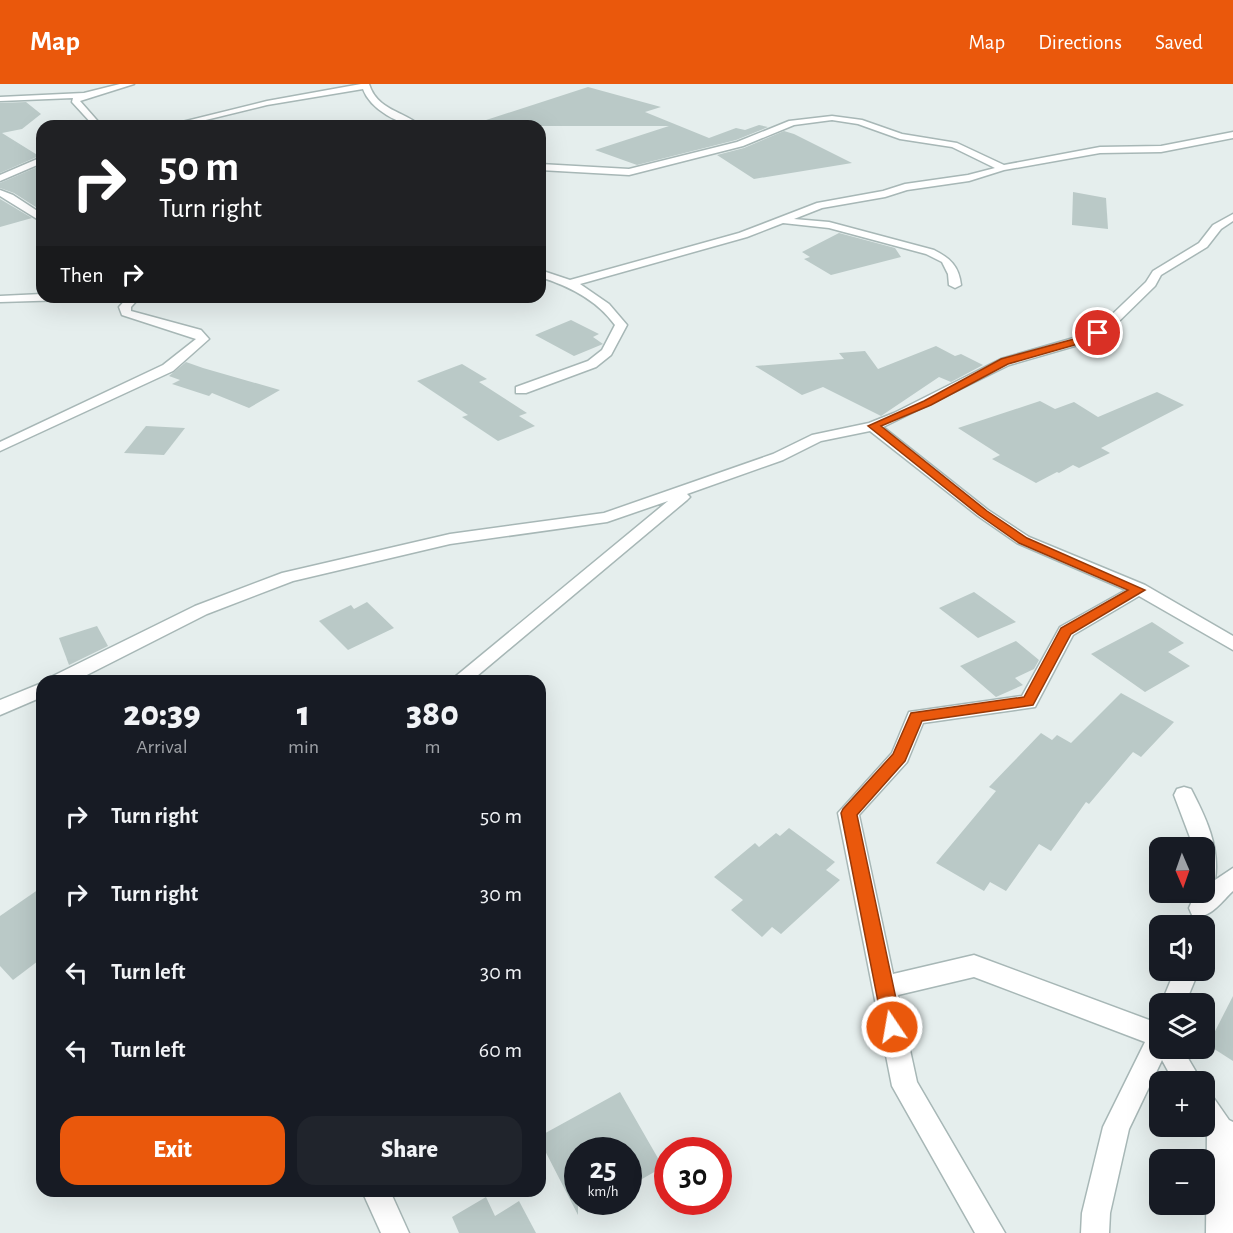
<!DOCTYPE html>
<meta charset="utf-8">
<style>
:root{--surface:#171b24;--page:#20242c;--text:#f1f3f6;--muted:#9ea1a6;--accent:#ea580c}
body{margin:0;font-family:"Alegreya Sans",sans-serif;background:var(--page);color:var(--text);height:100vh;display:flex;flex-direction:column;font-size:22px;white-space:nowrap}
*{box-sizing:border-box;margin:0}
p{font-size:20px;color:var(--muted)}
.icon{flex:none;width:33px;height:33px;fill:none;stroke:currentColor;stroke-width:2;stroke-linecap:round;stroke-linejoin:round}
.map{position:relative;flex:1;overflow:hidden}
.details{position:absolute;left:36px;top:591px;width:510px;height:522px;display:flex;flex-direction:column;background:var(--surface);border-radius:18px;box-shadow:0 6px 24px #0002}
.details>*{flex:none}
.hud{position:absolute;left:36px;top:36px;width:510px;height:183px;border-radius:18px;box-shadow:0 6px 24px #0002;background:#202124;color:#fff;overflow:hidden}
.needle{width:39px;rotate:178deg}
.tools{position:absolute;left:1149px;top:753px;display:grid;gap:12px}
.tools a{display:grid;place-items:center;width:66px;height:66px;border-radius:12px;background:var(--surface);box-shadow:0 6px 24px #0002;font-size:30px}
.speed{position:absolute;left:564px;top:1053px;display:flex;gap:12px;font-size:30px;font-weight:700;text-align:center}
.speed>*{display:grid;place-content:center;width:78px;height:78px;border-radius:50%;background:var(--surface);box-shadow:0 6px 24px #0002;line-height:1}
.speed small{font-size:15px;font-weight:400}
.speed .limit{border:9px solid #d22;background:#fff;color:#111}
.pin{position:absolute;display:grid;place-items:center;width:51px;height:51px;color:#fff;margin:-26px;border:3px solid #fff;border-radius:50%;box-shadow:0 2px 6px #0007}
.me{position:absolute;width:66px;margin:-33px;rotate:348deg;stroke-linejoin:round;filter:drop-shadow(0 0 4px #0008)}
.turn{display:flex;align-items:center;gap:21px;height:126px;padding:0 24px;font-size:27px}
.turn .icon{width:78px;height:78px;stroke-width:2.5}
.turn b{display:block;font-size:42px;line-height:51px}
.then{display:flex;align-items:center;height:57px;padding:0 24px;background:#0003;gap:12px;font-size:22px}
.eta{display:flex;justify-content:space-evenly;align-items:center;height:102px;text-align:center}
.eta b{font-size:36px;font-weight:800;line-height:42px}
.cta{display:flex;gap:12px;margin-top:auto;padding:12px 24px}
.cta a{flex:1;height:69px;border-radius:18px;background:var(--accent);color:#fff;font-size:24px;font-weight:800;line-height:69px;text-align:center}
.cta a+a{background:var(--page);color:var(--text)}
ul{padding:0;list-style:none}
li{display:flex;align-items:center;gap:18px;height:78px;padding:0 24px}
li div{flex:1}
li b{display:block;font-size:22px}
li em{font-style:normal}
header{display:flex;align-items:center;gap:36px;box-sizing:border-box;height:84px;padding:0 30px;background:var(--accent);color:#fff}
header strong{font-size:28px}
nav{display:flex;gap:33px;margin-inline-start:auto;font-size:21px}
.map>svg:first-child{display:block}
</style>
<header>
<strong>Map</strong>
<nav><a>Map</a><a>Directions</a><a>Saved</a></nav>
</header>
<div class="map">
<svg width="1233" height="1149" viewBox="0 0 1233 1149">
<rect width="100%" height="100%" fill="#e5eeed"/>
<g fill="#bac9c7">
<path d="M 588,3 L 661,23 L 645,28 L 709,54 L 736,44 L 745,46 L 759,41 L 768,43 L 736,56 L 637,81 L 595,66 L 669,42 L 483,42 L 483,37 Z"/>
<path d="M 26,18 L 41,30 L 22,45 L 2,49 L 39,72 L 0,89 L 0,19 Z"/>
<path d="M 784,47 L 794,50 L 852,79 L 754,95 L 717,71 L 744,64 Z"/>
<path d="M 42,81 L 42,127 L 14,109 L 0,104 L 0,99 Z"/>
<path d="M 1073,108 L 1106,114 L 1108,145 L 1072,141 Z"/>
<path d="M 0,115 L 32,134 L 0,143 Z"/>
<path d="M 839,149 L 895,164 L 901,173 L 831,191 L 804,175 L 810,173 L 802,168 Z"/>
<path d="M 571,236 L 599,250 L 593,253 L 603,260 L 574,272 L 535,251 Z"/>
<path d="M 936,262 L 955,272 L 961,270 L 983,281 L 951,298 L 939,293 L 881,332 L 823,303 L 802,311 L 755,282 L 844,275 L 839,269 L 865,267 L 878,285 Z"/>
<path d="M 186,278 L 203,284 L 280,306 L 249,324 L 212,309 L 209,312 L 172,300 L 180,296 L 169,292 Z"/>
<path d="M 462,280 L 487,295 L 479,298 L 527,329 L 519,332 L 535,342 L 498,357 L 462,333 L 468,331 L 417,297 Z"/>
<path d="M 1157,308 L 1184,321 L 1101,364 L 1110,369 L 1079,384 L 1073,381 L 1059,389 L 1057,388 L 1036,399 L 992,375 L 1000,371 L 958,344 L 1040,317 L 1055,325 L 1074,318 L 1098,333 Z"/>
<path d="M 146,342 L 185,344 L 164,371 L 124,369 Z"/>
<path d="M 974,508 L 1016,538 L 978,554 L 939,524 Z"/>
<path d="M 367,518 L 394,544 L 348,566 L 319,537 L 351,521 L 354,525 Z"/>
<path d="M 1152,538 L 1184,559 L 1168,568 L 1190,582 L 1145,608 L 1091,570 Z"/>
<path d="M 97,542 L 108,562 L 69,581 L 59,554 Z"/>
<path d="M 1016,557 L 1039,576 L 1034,585 L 1015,594 L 1023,601 L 996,613 L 960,582 Z"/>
<path d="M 1121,609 L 1174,638 L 1141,673 L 1133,668 L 1089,720 L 1086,718 L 1051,767 L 1039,760 L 1006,807 L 990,798 L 984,807 L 936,779 L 996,707 L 989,703 L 1041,649 L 1052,656 L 1057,651 L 1071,659 Z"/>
<path d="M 789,744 L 835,778 L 826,786 L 840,796 L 781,850 L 772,843 L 762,853 L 731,826 L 743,816 L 714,793 L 755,759 L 759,763 L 776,749 L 780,752 Z"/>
<path d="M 42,803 L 42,874 L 13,896 L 0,882 L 0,832 Z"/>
<path d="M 1233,912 L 1233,977 L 1208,961 Z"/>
<path d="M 620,1008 L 663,1083 L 628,1103 L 628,1066 L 578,1066 L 578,1131 L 540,1057 L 540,1052 Z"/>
<path d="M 486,1113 L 495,1132 L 519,1117 L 536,1149 L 459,1149 L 452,1133 Z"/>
</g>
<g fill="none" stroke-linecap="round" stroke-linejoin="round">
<g stroke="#a7b7b6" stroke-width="3">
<g id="minor">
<path d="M 120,0 L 134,0 L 80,17 L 102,42 L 94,42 L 72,18 L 73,14 L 0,17 L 0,13 L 84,9 Z"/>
<path d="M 361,0 L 369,0 C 377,26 403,27 421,42 C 400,42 370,25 363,5 L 267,21 L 181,42 L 166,42 L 267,17 Z"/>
<path d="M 832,32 L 862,36 L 902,50 L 957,59 L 1004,81 L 1100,63 L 1161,62 L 1233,48 L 1233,54 L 1161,68 L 1100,69 L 1004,86 L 969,97 L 907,106 L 885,113 L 822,124 L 794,135 L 829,138 L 934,166 C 950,174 959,182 961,201 L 955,204 L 949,201 L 948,190 L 942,178 L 926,170 L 829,144 L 783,139 L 747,153 L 580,200 L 609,220 L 627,241 L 611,271 L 596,283 L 526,309 L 516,309 L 516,303 L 588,277 L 602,266 L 615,241 C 597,216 569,202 540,193 L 540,186 L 570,196 L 739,149 L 817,119 L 883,107 L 905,100 L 968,91 L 995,84 L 952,63 L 900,55 L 858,40 L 832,36 L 794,41 L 743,62 L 629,91 L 540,86 L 540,80 L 629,85 L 737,58 L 789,37 Z"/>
<path d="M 42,73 L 42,79 L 0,97 L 0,91 Z"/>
<path d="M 0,106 L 13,111 L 42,130 L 42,138 L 0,112 Z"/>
<path d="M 1233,130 L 1233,137 L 1221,145 L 1207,163 L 1161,191 L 1155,202 L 1109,247 L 1092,257 L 1009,281 L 883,343 L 988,426 L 1029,453 L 1145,501 L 1233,552 L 1233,566 L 1139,512 L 1073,551 L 1035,623 L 923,639 L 907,678 L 859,731 L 893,890 L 974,871 L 1160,940 L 1160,964 L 1182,964 L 1202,998 L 1174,998 L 1162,976 L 1129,1045 L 1110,1129 L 1109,1149 L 1081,1149 L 1082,1129 L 1103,1043 L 1145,958 L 974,893 L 898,911 L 917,998 L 1005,1149 L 975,1149 L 892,1002 L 838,729 L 892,669 L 909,628 L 1022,612 L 1060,543 L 1126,506 L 1017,459 L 978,432 L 870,347 L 821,357 L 783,376 L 687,410 L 690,413 L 687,416 L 471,597 L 450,597 L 668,417 L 607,438 L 450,460 L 293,497 L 207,530 L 75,597 L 51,597 L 53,592 L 195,522 L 282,489 L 450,450 L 604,429 L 773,370 L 812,351 L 869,339 L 894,329 L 1001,275 L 1084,251 L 1101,241 L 1146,198 L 1153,187 L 1199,159 L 1213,141 Z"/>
<path d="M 42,210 L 42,213 L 73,213 L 67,216 L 0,218 L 0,212 Z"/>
<path d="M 128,213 L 140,213 L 131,223 L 131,227 L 201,246 L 209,255 L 173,287 L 0,367 L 0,358 L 163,281 L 196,255 L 122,231 L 119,223 Z"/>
<path d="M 42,599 L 42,613 L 0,631 L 0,616 Z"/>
<path d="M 1184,703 L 1191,705 C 1206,734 1220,763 1215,796 L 1233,784 L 1233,807 C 1221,818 1209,837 1192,831 L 1189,824 L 1192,817 L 1204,808 L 1204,764 L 1194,764 L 1174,711 L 1177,705 Z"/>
<path d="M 1175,886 L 1199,886 L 1185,920 L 1161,920 Z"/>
<path d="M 1204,1009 L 1213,1013 L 1229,1036 L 1233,1038 L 1233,1149 L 1206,1149 L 1207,1049 L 1202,1042 L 1204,1042 Z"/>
<path d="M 362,1107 L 390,1107 L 409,1149 L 381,1149 Z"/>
</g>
</g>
<use href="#minor" fill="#fff" fill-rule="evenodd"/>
</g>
<path fill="#ea580c" stroke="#983908" stroke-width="1.5" d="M 1094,247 L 1102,249 L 1092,256 L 1008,280 L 931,321 L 881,342 L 987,427 L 1027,454 L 1145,506 L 1071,550 L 1033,621 L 922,637 L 905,677 L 857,731 L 902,943 L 899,949 L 892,951 L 886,949 L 883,943 L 841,729 L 843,725 L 893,670 L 911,629 L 1024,613 L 1061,544 L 1128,506 L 1019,459 L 979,431 L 868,342 L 924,317 L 1001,275 L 1085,252 Z"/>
</svg>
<div class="tools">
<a><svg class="needle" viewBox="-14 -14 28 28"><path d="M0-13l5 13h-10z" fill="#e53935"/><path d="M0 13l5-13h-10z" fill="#9ea1a6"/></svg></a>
<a><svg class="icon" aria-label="sound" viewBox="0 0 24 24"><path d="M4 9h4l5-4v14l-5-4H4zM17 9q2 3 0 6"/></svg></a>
<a><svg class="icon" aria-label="layers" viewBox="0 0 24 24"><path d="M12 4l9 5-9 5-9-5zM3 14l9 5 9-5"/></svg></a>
<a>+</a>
<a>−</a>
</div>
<div class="speed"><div>25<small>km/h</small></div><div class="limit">30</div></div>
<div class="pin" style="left:1098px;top:249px;background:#d93025"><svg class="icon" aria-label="arrive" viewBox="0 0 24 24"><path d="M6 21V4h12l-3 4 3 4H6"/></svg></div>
<svg class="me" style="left:892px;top:943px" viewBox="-20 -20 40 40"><circle r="17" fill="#ea580c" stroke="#fff" stroke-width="3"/><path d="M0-11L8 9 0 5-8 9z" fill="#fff"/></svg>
<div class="hud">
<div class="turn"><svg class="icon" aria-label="right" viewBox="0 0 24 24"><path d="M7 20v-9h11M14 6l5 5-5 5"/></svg><div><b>50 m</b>Turn right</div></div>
<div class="then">Then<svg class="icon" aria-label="right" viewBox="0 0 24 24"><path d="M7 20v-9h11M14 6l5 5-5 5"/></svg></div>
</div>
<section class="details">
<div class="eta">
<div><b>20:39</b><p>Arrival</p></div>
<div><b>1</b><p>min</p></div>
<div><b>380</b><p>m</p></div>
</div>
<ul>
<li><svg class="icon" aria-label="right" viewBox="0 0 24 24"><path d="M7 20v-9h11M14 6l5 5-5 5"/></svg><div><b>Turn right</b></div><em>50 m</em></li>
<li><svg class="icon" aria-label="right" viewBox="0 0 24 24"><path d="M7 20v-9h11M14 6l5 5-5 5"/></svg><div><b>Turn right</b></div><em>30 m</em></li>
<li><svg class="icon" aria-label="left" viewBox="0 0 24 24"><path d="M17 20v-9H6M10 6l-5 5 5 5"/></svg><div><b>Turn left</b></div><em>30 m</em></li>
<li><svg class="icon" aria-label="left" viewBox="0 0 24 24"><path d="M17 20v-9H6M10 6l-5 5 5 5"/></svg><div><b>Turn left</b></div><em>60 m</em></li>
</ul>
<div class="cta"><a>Exit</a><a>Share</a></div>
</section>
</div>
